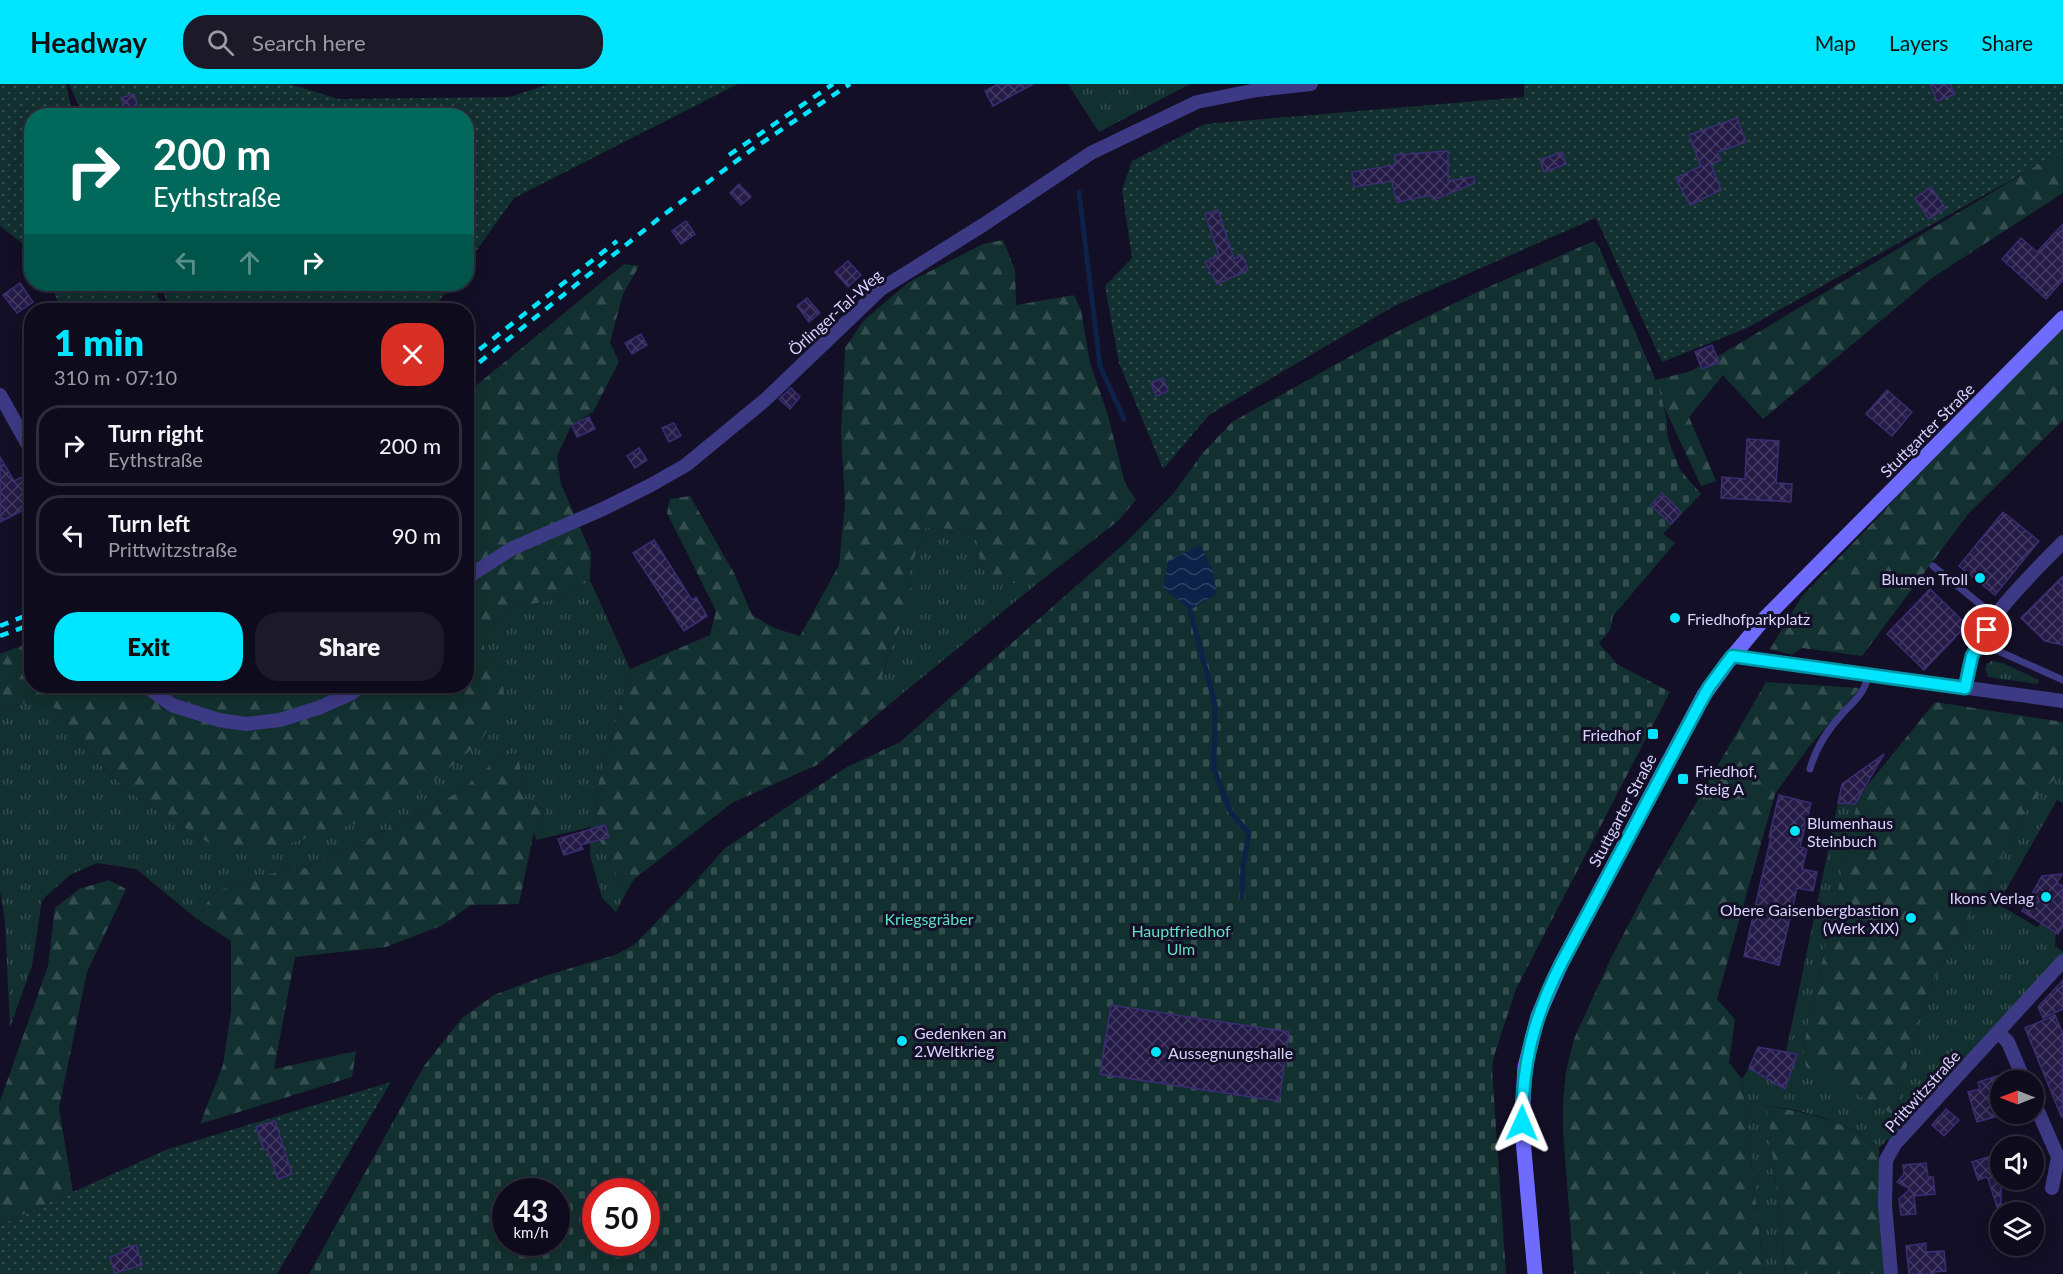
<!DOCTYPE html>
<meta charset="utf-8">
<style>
:root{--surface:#0e0b1c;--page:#1c1929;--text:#f1f3f6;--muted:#9b9ba3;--line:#2e2b3b;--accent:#00e5ff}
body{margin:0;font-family:Lato,sans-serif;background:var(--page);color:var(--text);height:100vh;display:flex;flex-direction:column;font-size:22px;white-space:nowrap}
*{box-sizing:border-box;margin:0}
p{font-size:20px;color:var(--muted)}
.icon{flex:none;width:33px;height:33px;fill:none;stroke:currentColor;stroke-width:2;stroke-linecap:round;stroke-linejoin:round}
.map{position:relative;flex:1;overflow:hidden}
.panel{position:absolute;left:24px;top:219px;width:450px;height:390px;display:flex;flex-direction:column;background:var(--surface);border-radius:24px;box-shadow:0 3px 15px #0003,0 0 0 2px var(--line)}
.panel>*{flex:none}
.guide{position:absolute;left:24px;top:24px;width:450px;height:183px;border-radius:24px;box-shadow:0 3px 15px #0003,0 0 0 2px var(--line);background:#00695c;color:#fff;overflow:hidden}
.needle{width:39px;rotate:270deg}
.tools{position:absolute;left:1990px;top:986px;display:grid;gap:12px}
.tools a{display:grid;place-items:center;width:54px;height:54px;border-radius:50%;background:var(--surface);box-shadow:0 3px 15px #0003,0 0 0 2px var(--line);font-size:30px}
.speed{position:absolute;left:492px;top:1094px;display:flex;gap:12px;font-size:30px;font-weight:700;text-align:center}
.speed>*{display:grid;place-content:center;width:78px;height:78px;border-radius:50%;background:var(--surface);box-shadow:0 3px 15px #0003,0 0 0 2px var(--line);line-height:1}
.speed small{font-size:15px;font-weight:400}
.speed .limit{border:9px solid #d22;background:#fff;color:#111}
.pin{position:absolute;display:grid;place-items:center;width:51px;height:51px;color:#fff;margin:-26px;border:3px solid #fff;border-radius:50%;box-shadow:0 2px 6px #0007}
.me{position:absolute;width:66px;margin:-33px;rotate:1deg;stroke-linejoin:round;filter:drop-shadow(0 0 4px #0008)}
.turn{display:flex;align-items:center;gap:21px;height:126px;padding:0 30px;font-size:27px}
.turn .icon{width:78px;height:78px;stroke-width:2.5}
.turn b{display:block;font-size:42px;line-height:51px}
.lanes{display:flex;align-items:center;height:57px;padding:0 30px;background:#0003;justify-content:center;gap:30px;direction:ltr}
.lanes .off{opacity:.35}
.round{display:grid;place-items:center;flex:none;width:63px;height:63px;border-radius:24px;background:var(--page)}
.summary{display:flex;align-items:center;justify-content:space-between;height:102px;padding:0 30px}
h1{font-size:36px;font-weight:800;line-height:45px;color:var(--accent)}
.primary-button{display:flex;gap:12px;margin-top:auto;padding:12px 30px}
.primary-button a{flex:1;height:69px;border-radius:24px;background:var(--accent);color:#111;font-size:24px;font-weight:800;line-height:69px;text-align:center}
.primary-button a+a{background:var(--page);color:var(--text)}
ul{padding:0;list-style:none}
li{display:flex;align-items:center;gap:18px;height:81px;margin:0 12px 9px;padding:0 18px;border:3px solid var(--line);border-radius:24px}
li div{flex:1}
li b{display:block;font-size:22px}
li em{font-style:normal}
header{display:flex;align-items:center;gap:36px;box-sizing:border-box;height:84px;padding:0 30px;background:var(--accent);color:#111}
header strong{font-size:28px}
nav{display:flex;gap:33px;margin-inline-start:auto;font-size:21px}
.search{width:420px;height:54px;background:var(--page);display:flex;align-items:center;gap:15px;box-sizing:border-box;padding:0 21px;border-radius:24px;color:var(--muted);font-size:22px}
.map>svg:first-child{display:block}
</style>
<header>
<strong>Headway</strong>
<div class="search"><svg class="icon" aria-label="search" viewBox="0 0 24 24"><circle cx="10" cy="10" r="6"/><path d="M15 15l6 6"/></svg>Search here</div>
<nav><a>Map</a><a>Layers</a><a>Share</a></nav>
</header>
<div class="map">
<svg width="2063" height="1190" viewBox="0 0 2063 1190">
<defs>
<pattern id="grass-tufts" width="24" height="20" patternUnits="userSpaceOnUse" patternTransform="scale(1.5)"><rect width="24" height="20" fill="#12302f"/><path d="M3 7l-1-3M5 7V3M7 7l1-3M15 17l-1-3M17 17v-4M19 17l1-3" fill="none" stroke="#344d4e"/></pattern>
<pattern id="forest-firs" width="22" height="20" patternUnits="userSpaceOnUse" patternTransform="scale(1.5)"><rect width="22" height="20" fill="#12302f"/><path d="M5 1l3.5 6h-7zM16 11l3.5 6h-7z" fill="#344d4e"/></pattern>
<pattern id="cemetery-stones" width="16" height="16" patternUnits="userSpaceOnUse" patternTransform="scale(1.5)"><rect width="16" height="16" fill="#12302f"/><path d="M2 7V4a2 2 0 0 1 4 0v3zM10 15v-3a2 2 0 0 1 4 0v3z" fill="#344d4e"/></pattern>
<pattern id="garden-dots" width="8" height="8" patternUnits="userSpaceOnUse" patternTransform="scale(1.5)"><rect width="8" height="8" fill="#12302f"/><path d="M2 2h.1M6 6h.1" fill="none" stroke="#344d4e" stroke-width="1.8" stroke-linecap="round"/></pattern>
<pattern id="water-waves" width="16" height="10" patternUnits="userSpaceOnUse" patternTransform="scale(1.5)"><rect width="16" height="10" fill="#0c2248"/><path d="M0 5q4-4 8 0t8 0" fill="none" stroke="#2f4163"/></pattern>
<pattern id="building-cross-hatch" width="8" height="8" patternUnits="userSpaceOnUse" patternTransform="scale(1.5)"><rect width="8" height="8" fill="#241b47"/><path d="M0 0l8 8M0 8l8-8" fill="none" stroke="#433b63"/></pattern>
</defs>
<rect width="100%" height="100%" fill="#130f26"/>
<g fill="url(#grass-tufts)">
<path d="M 1068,0 L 1190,0 L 1099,48 Z"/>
<path d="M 925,444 L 976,446 L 981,482 L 998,499 L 1038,499 L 897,614 L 882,594 L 891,562 L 914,512 L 907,494 Z"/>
<path d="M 590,496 L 630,585 L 595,712 L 598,753 L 626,809 L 616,828 L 602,814 L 590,771 L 591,743 L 536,756 L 534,748 L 546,727 L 525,715 L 518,670 L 503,671 L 459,708 L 370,754 L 305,784 L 257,792 L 213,809 L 197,835 L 136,785 L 97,779 L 70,791 L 42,816 L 32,882 L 10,943 L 5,839 L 0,807 L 0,627 L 33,616 L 57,625 L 89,670 L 129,708 L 209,759 L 502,590 L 484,566 L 484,548 L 510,525 L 563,513 Z"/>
<path d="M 1991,577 L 2003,579 L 2039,596 L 2038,600 L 1988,593 L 1985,584 L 1987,580 Z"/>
<path d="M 2063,685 L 2063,719 L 2057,716 L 1998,820 L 2037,843 L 2041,839 L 2056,848 L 2055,862 L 2063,868 L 2063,877 L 1895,1060 L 1888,1055 L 1879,1064 C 1850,1038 1805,1026 1767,1022 L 1786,1190 L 1764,1190 L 1742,995 L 1749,984 L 1785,1005 L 1796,970 L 1786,968 L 1838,719 L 1855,720 L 1864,706 L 1856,723 L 1803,965 L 1894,1031 L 1926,910 L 2030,721 Z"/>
</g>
<g fill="url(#forest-firs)">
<path d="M 2063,66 L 2063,109 L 1932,194 L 1763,335 L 1723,291 L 1689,333 L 1716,397 L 1701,402 L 1652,297 L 1691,287 L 1720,271 Z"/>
<path d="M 1003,156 L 1015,186 L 1016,221 L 1074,211 L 1081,226 L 1090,279 L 1107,328 L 1125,399 L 1136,416 L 1118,437 L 1038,499 L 998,499 L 981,482 L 975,446 L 925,444 L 907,494 L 915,512 L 891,562 L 882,593 L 897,614 L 817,681 L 732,719 L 634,795 L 626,809 L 598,753 L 595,712 L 630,585 L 710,551 L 716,527 L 667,429 L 670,415 L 690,412 L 734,489 L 752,531 L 774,544 L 800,552 L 839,481 L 845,420 L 841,350 L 845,264 L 864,236 L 909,198 L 983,160 Z"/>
<path d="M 624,180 L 639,182 L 623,210 L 610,258 L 619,278 L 593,328 L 571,342 L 557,372 L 561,400 L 591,469 L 590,496 L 563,513 L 510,525 L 484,548 L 484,566 L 502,590 L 505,621 L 479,659 L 418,710 L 356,739 L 268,766 L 209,759 L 129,708 L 89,670 L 57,625 L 33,616 L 0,627 L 0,570 L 31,558 L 32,602 L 466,602 L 467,309 Z"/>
<path d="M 2063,245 L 2063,336 L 1969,429 L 1862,572 L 1802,564 L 1792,571 L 1770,565 L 1802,512 L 1884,427 L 1958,342 Z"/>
<path d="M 1766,598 L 1860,604 L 1808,664 L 1775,710 L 1717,915 L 1735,935 L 1729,979 L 1742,995 L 1764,1190 L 1574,1190 L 1563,1047 L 1563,1017 L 1566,987 L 1574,955 L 1611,874 L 1655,790 Z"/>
<path d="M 1935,618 L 2063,638 L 2063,686 L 2030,721 L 1926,910 L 1894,1031 L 1806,983 L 1803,965 L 1856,723 L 1866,703 Z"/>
<path d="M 518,669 L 525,715 L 546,727 L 534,748 L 519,820 L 471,821 L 443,841 L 386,863 L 295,873 L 274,985 L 356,967 L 352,993 L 200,1040 L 223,981 L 231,927 L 231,857 L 197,835 L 213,809 L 257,792 L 305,784 L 370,754 L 459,708 L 503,671 Z"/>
<path d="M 109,796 L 126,805 L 87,888 L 59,1024 L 73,1108 L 0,1141 L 0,1017 L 48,882 L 55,824 L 79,805 Z"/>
<path d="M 1767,1022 C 1806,1028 1849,1037 1879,1064 L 1879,1118 L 1884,1190 L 1786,1190 Z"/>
</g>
<path fill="url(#cemetery-stones)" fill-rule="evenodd" d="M 1594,157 L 1599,163 L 1659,304 L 1666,332 L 1668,355 L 1680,386 L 1701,410 L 1663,450 L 1675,459 L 1613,532 L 1610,546 L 1599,559 L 1617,580 L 1670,608 L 1516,905 L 1494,972 L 1492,985 L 1506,1190 L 309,1190 L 424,982 L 462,934 L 494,911 L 544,892 L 615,871 L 634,861 L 695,798 L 724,765 L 847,683 L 900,658 L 1126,458 L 1173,410 L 1203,369 L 1232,338 L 1367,263 L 1426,233 L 1486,204 ZM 506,1107 L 556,1107 L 556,1158 L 506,1158 ZM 596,1107 L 646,1107 L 646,1158 L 596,1158 Z"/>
<g fill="url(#garden-dots)">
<path d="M 0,0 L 66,0 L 71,22 L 75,31 L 32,32 L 31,166 L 0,142 Z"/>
<path d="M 69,0 L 290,0 L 338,15 L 510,13 L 549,0 L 738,0 L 514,114 L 467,180 L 466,32 L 83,31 Z"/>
<path d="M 1524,0 L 2063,0 L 2063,67 L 1747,244 L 1662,278 L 1596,134 L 1394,222 L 1209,331 L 1163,385 L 1119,279 L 1105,202 L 1132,174 L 1122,106 L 1132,77 L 1205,40 L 1524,13 Z"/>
<path d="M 49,200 L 152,200 L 164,226 L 63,226 Z"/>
<path d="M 159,200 L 452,200 L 432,226 L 171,226 Z"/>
<path d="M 391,998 L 277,1190 L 0,1190 L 0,1141 L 168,1065 Z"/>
</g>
<path fill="url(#water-waves)" d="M 1200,461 L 1212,485 L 1217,510 L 1190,526 L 1163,504 L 1168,477 Z"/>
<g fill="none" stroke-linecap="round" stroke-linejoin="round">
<g stroke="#0c2248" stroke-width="5">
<path d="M 1079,108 L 1100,282 L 1124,335"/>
<path d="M 1190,526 L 1215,620 L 1214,685 L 1231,729 L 1249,749 L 1243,782 L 1242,813"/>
</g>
</g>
<g fill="url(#building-cross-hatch)" stroke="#3b2d73" stroke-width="1.5">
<path d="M 998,0 L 1033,0 L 993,22 L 985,7 Z"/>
<path d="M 1930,0 L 1950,0 L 1955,10 L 1937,17 Z"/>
<path d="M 134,10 L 138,23 L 125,27 L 121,14 Z"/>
<path d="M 1737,34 L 1746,58 L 1717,68 L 1721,76 L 1711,80 L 1721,106 L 1690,121 L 1676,94 L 1701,82 L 1689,51 Z"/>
<path d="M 1448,67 L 1448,97 L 1473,93 L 1475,99 L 1433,116 L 1431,111 L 1397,118 L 1392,97 L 1354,103 L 1352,88 L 1395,81 L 1395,71 Z"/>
<path d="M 1562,68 L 1566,80 L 1544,88 L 1540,76 Z"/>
<path d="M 739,100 L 751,113 L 741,121 L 730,109 Z"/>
<path d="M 1931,103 L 1945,124 L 1929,135 L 1915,114 Z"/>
<path d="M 1218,126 L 1234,175 L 1242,171 L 1248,186 L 1217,200 L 1205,178 L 1219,171 L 1205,130 Z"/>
<path d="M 686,137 L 695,150 L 681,160 L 672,147 Z"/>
<path d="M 2063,140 L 2063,196 L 2046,215 L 2002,175 L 2021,154 L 2037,168 Z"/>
<path d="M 848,177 L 861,191 L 848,203 L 835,188 Z"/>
<path d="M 20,199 L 33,218 L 17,229 L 3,211 Z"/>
<path d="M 807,214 L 820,229 L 809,238 L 797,222 Z"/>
<path d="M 641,250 L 647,261 L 632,270 L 625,259 Z"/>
<path d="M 1712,261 L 1719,278 L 1702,285 L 1695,268 Z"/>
<path d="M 1163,294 L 1168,307 L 1156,312 L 1151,299 Z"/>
<path d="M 791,304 L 800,313 L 790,325 L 779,315 Z"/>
<path d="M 1887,306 L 1912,328 L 1892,352 L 1866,330 Z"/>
<path d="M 589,333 L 595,345 L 577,353 L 572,341 Z"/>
<path d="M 674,339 L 681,352 L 669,358 L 662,344 Z"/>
<path d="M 1747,355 L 1779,357 L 1776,399 L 1792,400 L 1791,418 L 1721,414 L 1722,393 L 1745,395 Z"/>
<path d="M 639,364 L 647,376 L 635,384 L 627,372 Z"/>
<path d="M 0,373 L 14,397 L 32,388 L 32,422 L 0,438 Z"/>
<path d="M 1662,409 L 1681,428 L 1671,440 L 1651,421 Z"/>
<path d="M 2003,428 L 2039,457 L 1995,511 L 1959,482 Z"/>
<path d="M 654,456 L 692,516 L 696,513 L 707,532 L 684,547 L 633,469 Z"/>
<path d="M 2063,492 L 2063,561 L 2045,557 L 2021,534 Z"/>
<path d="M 1930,505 L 1967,541 L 1924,586 L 1887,550 Z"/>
<path d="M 1884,670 L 1855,720 L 1838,719 L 1842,700 Z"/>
<path d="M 1779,711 L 1811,719 L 1800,763 L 1807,765 L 1802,785 L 1817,788 L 1813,807 L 1797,804 L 1779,881 L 1744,872 L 1771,753 L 1769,753 Z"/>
<path d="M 605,741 L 609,753 L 581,761 L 583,765 L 564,771 L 558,755 Z"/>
<path d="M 2062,790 L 2057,799 L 2063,802 L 2063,842 L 2058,850 L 2022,827 L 2042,792 Z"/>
<path d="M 2063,896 L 2063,925 L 2043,934 L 2038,923 Z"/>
<path d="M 1111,921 L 1289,948 L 1279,1017 L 1100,990 Z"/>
<path d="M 2055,931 L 2063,950 L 2062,1034 L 2025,944 Z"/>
<path d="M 1758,963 L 1797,970 L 1785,1005 L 1749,984 Z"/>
<path d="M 1997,992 L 1992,1003 L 2001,1031 L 1977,1038 L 1968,1008 L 1980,1005 L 1978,998 Z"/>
<path d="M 1946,1025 L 1959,1036 L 1944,1052 L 1932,1041 Z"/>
<path d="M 275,1037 L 292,1090 L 278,1095 L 267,1065 L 264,1066 L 256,1043 Z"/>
<path d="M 2001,1069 L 2001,1126 L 1998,1126 L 1988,1095 L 1986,1093 L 1978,1096 L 1972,1078 Z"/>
<path d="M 1926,1079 L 1928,1093 L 1933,1093 L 1935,1110 L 1914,1112 L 1916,1130 L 1901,1131 L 1899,1115 L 1910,1105 L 1897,1098 L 1904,1090 L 1903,1081 Z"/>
<path d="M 1926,1159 L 1926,1168 L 1944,1167 L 1946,1187 L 1934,1188 L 1934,1190 L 1909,1190 L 1906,1162 Z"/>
<path d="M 136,1161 L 142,1181 L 115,1189 L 110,1173 L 122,1169 L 122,1165 Z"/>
</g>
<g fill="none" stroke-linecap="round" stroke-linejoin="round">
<g stroke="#3d3a85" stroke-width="7">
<path d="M 1933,482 L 1996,533"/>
<path d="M 1978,558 L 2063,596"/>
<path d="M 1810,685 C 1816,663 1827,646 1843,629 C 1855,616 1865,609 1868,591"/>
</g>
<g stroke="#3d3a85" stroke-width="14">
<path d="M 0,311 L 32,368"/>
<path d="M 466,494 L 513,464 L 603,425 L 651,401 L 686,381 L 765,316 L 881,205 L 983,141 L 1091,69 L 1197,18 L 1257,6 L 1311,0"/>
<path d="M 1732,572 L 2063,617"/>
<path d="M 146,602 L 172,621 L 219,636 L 246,640 L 280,636 L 318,624 L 350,610 L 361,602"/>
<path d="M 1965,604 C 1967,593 1968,582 1972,572 C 1987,532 2034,488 2063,458"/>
<path d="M 1998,948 L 2008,958 L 2024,996"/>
<path d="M 2034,1018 L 2058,1073 L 2052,1104"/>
<path d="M 1891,1190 L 1885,1121 L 1886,1076 L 1895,1060 L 2063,877"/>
</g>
<path stroke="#6f6bff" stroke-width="15" d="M 1535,1190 L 1523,1055 L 1523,1019 L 1525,983 L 1538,932 L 1561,880 L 1704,611 L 1727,579 L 1763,536 L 2063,234"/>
<g stroke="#00e5ff" stroke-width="4.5" stroke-dasharray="9 8" stroke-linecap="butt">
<path d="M 729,71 L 833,0"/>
<path d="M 466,276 L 617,157"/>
<path d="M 466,289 L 662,132 L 754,64 L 850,0"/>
<path d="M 0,542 L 32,529"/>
<path d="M 0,552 L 32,540"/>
</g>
</g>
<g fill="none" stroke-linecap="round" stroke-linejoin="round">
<g stroke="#0095a6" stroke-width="15">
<path id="route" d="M 1522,1039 C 1522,979 1534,933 1561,880 L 1700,619 L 1709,603 L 1732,572 L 1965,604 L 1972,572 L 1987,546"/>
</g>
<use href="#route" stroke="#00e5ff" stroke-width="10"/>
</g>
<g fill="#00e5ff" stroke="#130f26" stroke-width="2">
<circle cx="1980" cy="494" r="6"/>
<circle cx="1675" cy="534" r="6"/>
<rect x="1647" y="644" width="12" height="12" rx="3"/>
<rect x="1677" y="689" width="12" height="12" rx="3"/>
<circle cx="1795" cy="747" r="6"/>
<circle cx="2046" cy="813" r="6"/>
<circle cx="1911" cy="834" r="6"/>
<circle cx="902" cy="957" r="6"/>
<circle cx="1156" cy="968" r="6"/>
</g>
<g text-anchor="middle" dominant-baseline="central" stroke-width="6" stroke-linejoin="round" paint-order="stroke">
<g font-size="16" fill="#d9d4ff" stroke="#130f26">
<text transform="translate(835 228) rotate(-42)">Örlinger-Tal-Weg</text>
<text transform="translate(1927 346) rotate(-45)">Stuttgarter Straße</text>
<text transform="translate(1622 726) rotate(-62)">Stuttgarter Straße</text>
<text transform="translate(1922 1007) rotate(-48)">Prittwitzstraße</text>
</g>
<g font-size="16" fill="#d9d4ff" stroke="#130f26" text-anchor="start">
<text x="1968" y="494" text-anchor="end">Blumen Troll</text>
<text x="1687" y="534">Friedhofparkplatz</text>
<text x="1641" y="650" text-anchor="end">Friedhof</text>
<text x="1695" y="686">Friedhof,<tspan x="1695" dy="18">Steig A</tspan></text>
<text x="1807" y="738">Blumenhaus<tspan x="1807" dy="18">Steinbuch</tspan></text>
<text x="2034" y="813" text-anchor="end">Ikons Verlag</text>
<text x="1899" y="825" text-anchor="end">Obere Gaisenbergbastion<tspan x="1899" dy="18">(Werk XIX)</tspan></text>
<text x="914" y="948">Gedenken an<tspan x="914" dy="18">2.Weltkrieg</tspan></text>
<text x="1168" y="968">Aussegnungshalle</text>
</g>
<g font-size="16" fill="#5fe0c0" stroke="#130f26">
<text x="929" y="834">Kriegsgräber</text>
<text x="1181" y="846">Hauptfriedhof<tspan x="1181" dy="18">Ulm</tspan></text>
</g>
</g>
</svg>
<div class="tools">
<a><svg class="needle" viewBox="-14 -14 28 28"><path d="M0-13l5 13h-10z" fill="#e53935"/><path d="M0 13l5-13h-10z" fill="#9b9ba3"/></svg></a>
<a><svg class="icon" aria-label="sound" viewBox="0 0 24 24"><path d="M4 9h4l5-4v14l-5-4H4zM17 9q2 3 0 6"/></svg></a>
<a><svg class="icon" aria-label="layers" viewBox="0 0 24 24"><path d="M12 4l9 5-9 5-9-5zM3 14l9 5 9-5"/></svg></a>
</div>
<div class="speed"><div>43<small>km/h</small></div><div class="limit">50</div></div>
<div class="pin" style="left:1987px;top:546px;background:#d93025"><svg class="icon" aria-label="arrive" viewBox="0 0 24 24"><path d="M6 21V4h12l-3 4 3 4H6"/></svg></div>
<svg class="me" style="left:1522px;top:1039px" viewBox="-20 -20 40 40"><path d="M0-17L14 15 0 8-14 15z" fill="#00e5ff" stroke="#fff" stroke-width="4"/></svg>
<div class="guide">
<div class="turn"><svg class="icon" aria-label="right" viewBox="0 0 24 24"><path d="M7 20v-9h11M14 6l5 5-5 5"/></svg><div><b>200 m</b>Eythstraße</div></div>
<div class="lanes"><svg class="icon off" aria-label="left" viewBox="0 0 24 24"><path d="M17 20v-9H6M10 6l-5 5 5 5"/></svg><svg class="icon off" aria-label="ahead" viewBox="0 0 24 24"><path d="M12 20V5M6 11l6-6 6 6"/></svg><svg class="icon" aria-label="right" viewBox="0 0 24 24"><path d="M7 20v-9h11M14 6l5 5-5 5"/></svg></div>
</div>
<section class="panel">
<div class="summary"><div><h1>1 min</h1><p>310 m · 07:10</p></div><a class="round" style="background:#d93025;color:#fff"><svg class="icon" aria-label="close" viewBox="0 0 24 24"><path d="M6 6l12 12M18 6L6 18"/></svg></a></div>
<ul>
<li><svg class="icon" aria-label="right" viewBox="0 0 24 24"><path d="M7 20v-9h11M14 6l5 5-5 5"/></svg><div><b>Turn right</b><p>Eythstraße</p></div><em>200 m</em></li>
<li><svg class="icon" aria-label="left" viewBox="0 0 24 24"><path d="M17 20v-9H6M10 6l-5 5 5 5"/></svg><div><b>Turn left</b><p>Prittwitzstraße</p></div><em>90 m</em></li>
</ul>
<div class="primary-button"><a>Exit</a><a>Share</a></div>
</section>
</div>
